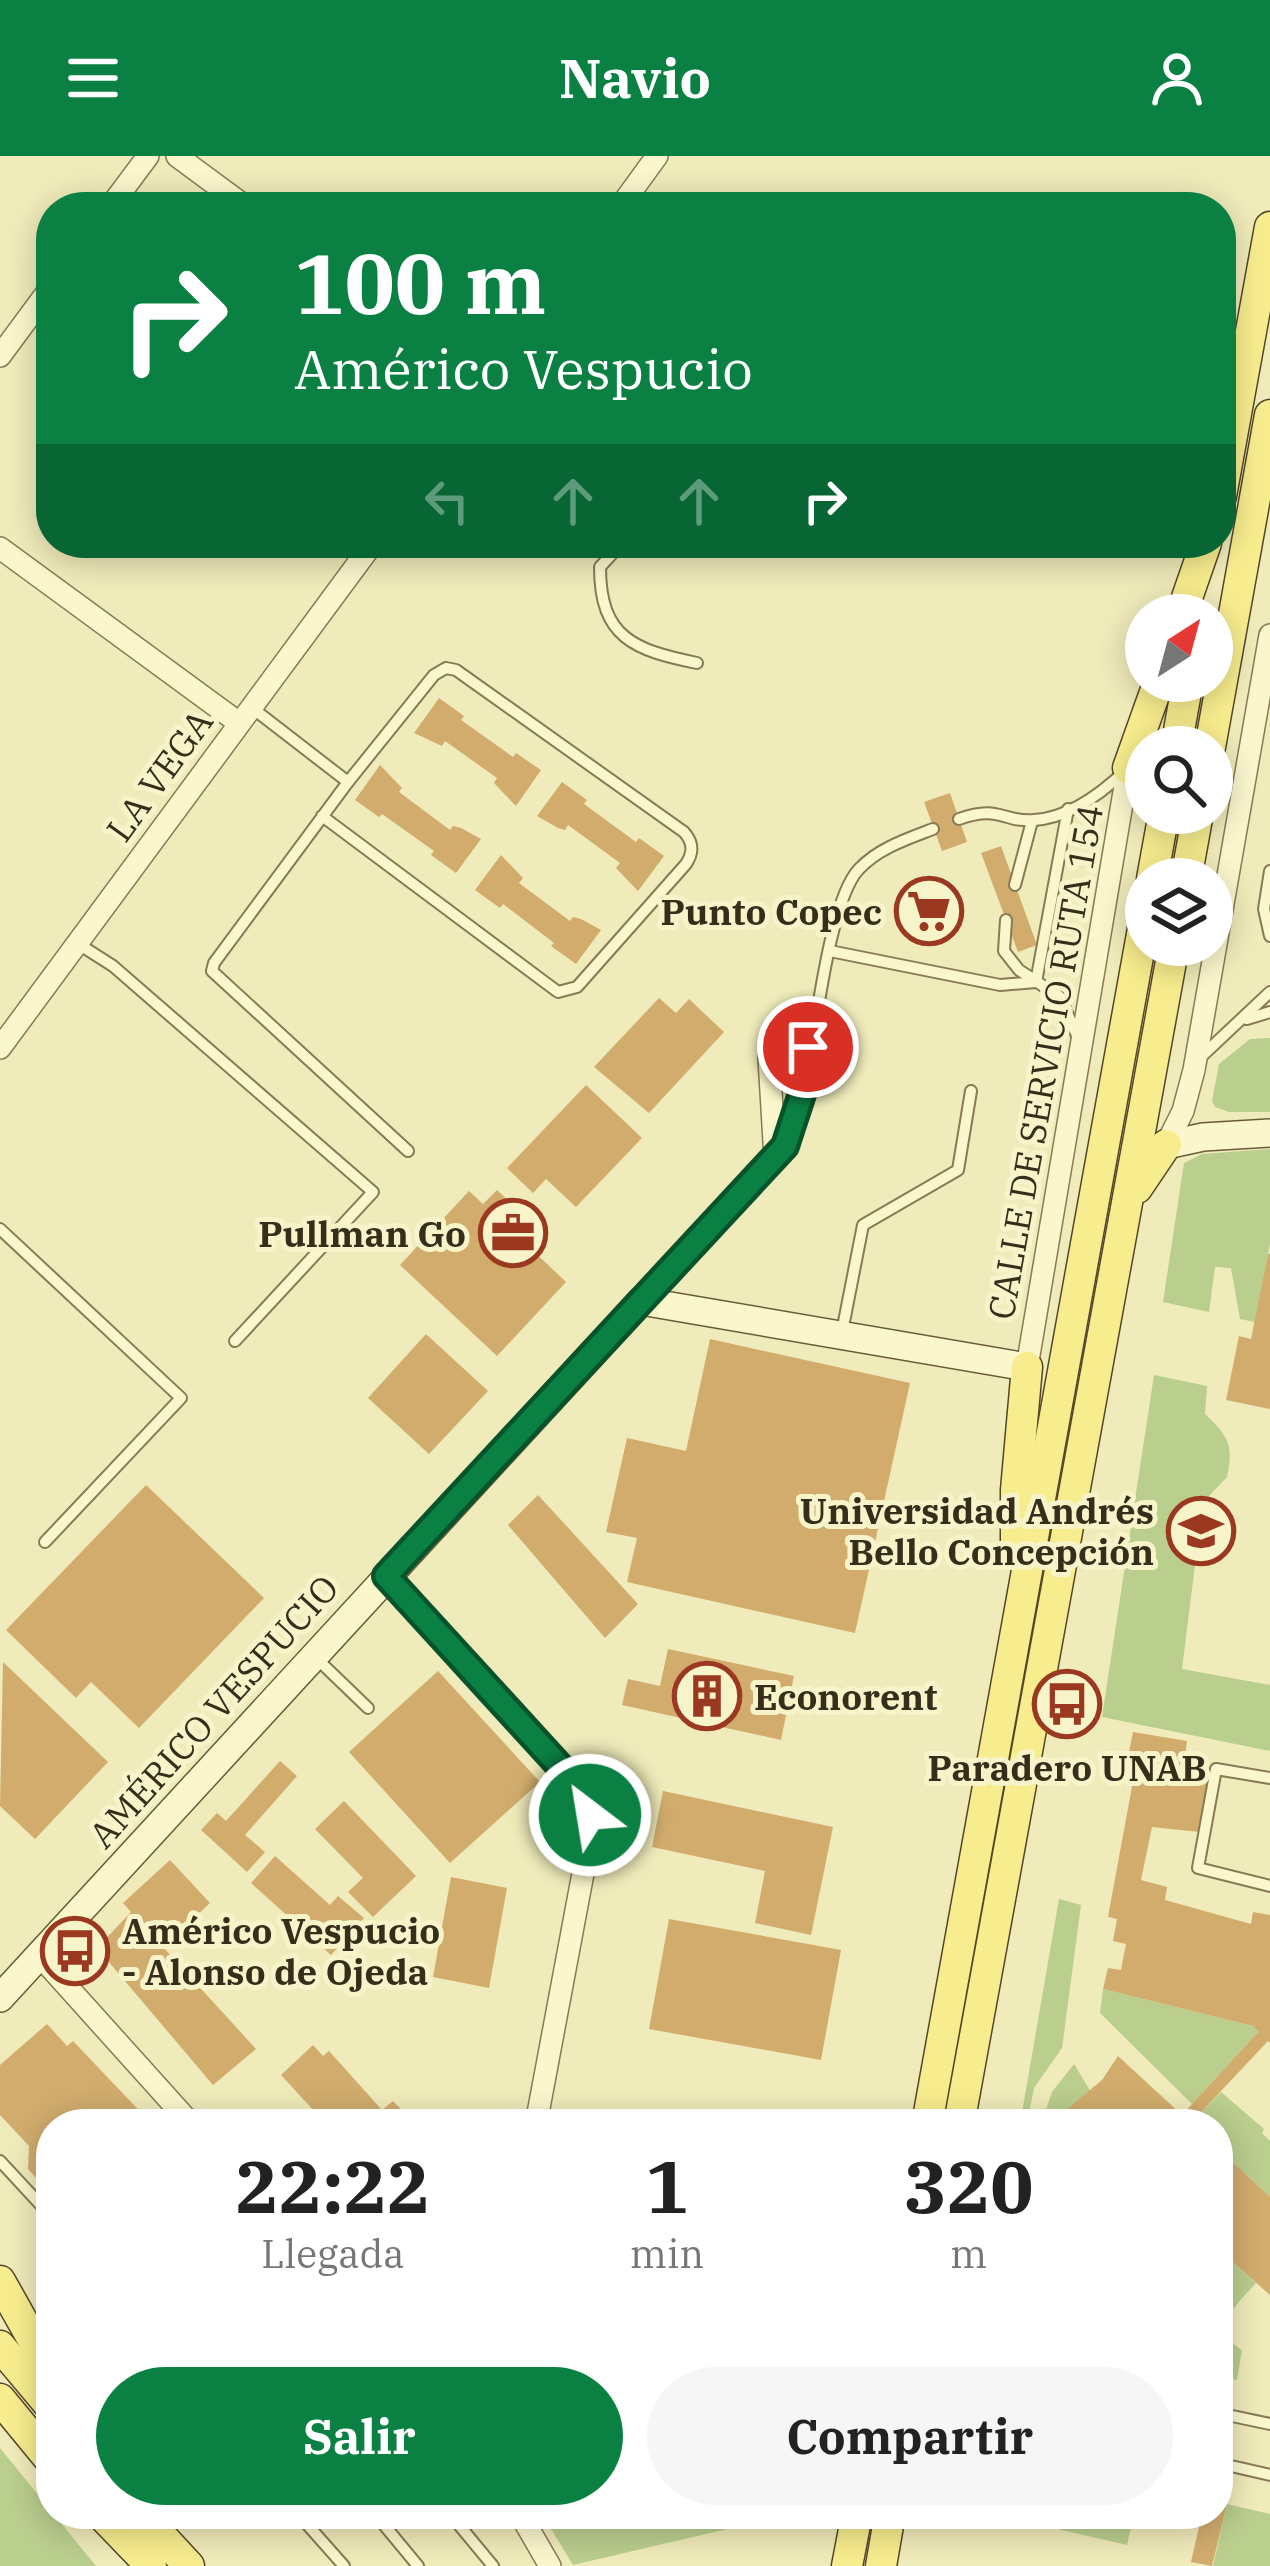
<!DOCTYPE html>
<html lang="es">
<meta charset="utf-8">
<style>
:root{--surface:#fff;--page:#f6f6f6;--text:#222;--muted:#767676;--accent:#0b8043}
body{margin:0;font-family:"IBM Plex Serif",serif;background:var(--page);color:var(--text);height:100vh;display:flex;flex-direction:column;font-size:45px;white-space:nowrap}
*{box-sizing:border-box;margin:0}
p{font-size:39px;color:var(--muted)}
.icon{flex:none;width:66px;height:66px;fill:none;stroke:currentColor;stroke-width:2;stroke-linecap:round;stroke-linejoin:round}
.map{position:relative;flex:1;overflow:hidden}
.side{position:absolute;left:36px;top:1953px;width:1197px;height:420px;display:flex;flex-direction:column;background:var(--surface);border-radius:48px;box-shadow:0 6px 30px #0003}
.side>*{flex:none}
.top-card{position:absolute;left:36px;top:36px;width:1200px;height:366px;border-radius:48px;box-shadow:0 6px 30px #0003;background:#0b8043;color:#fff;overflow:hidden}
.needle{width:78px;rotate:36deg}
.tools{position:absolute;left:1125px;top:438px;display:grid;gap:24px}
.tools a{display:grid;place-items:center;width:108px;height:108px;border-radius:50%;background:var(--surface);box-shadow:0 6px 30px #0003;font-size:60px}
.pin{position:absolute;display:grid;place-items:center;width:102px;height:102px;color:#fff;margin:-51px;border:6px solid #fff;border-radius:50%;box-shadow:0 3px 12px #0007}
.me{position:absolute;width:132px;margin:-66px;rotate:329deg;stroke-linejoin:round;filter:drop-shadow(0 0 9px #0008)}
.turn{display:flex;align-items:center;gap:42px;height:252px;padding:0 60px;font-size:54px}
.turn .icon{width:156px;height:156px;stroke-width:2.5}
.turn b{display:block;font-size:84px;line-height:102px}
.lanes{display:flex;align-items:center;height:114px;padding:0 60px;background:#0003;justify-content:center;gap:60px;direction:ltr}
.lanes .off{opacity:.35}
.eta{display:flex;justify-content:space-evenly;align-items:center;height:204px;text-align:center}
.eta b{font-size:72px;font-weight:800;line-height:84px}
.primary-button{display:flex;gap:24px;margin-top:auto;padding:24px 60px}
.primary-button a{flex:1;height:138px;border-radius:72px;background:var(--accent);color:#fff;font-size:48px;font-weight:800;line-height:138px;text-align:center}
.primary-button a+a{background:var(--page);color:var(--text)}
header{display:flex;justify-content:space-between;align-items:center;height:156px;padding:0 60px;background:var(--accent);color:#fff;font-size:54px;font-weight:800}
.map>svg:first-child{display:block}
</style>
<header><svg class="icon" aria-label="menu" viewBox="0 0 24 24"><path d="M4 6h16M4 12h16M4 18h16"/></svg>Navio<svg class="icon" aria-label="person" viewBox="0 0 24 24"><circle cx="12" cy="8" r="4"/><path d="M4 21q1-7 8-7t8 7"/></svg></header>
<div class="map">
<svg width="1270" height="2410" viewBox="0 0 1270 2410">
<rect width="100%" height="100%" fill="#f0ebba"/>
<g fill="#bace8e">
<path d="M 1270,882 L 1270,956 L 1229,956 L 1215,951 L 1212,945 L 1219,908 L 1250,883 Z"/>
<path d="M 1270,993 L 1270,1087 L 1255,1166 L 1240,1163 L 1231,1112 L 1215,1111 L 1209,1156 L 1163,1146 L 1184,1007 L 1202,998 Z"/>
<path d="M 1154,1219 L 1207,1230 L 1205,1258 C 1228,1280 1234,1288 1227,1321 L 1209,1340 L 1202,1353 L 1182,1513 L 1270,1529 L 1270,1595 L 1102,1561 Z"/>
<path d="M 1059,1743 L 1081,1749 L 1062,1892 L 1034,1932 L 1027,1968 L 1020,1968 Z"/>
<path d="M 1103,1833 L 1253,1870 L 1258,1876 L 1192,1948 L 1100,1857 Z"/>
<path d="M 1074,1908 L 1091,1936 L 1067,1954 L 1082,1968 L 1041,1968 L 1052,1936 Z"/>
<path d="M 1221,1936 L 1264,1973 L 1262,1977 L 1270,1985 L 1270,2041 L 1218,1992 L 1218,1968 L 1191,1967 Z"/>
<path d="M 1218,2093 L 1256,2127 C 1238,2147 1208,2173 1242,2194 L 1237,2224 L 1218,2220 Z"/>
<path d="M 0,2292 L 96,2410 L 0,2410 Z"/>
<path d="M 1227,2348 L 1270,2358 L 1270,2410 L 1213,2410 Z"/>
<path d="M 542,2358 L 771,2358 L 770,2363 L 573,2409 Z"/>
<path d="M 1046,2358 L 1134,2358 L 1127,2389 L 1053,2372 Z"/>
</g>
<g fill="#d1ac6d">
<path d="M 439,542 L 464,560 L 461,564 L 513,601 L 516,597 L 541,614 L 516,650 L 494,627 L 497,622 L 445,585 L 442,590 L 414,577 Z"/>
<path d="M 380,609 L 402,632 L 399,636 L 450,674 L 453,670 L 461,672 L 481,683 L 456,717 L 431,699 L 434,695 L 382,658 L 379,661 L 355,644 Z"/>
<path d="M 562,626 L 587,644 L 584,648 L 636,686 L 639,682 L 664,700 L 638,735 L 616,712 L 620,707 L 568,669 L 565,674 L 558,672 L 537,660 Z"/>
<path d="M 950,637 L 967,686 L 942,695 L 924,646 Z"/>
<path d="M 1001,690 L 1037,789 L 1018,796 L 981,697 Z"/>
<path d="M 501,699 L 523,722 L 519,727 L 570,765 L 573,761 L 581,763 L 601,774 L 576,808 L 551,790 L 554,787 L 503,748 L 500,752 L 475,734 Z"/>
<path d="M 932,744 L 939,761 L 923,768 L 919,750 Z"/>
<path d="M 659,842 L 676,857 L 689,843 L 724,876 L 649,957 L 594,911 Z"/>
<path d="M 586,929 L 642,982 L 576,1051 L 546,1023 L 533,1037 L 507,1012 Z"/>
<path d="M 497,1034 L 537,1072 L 524,1086 L 566,1126 L 497,1200 L 400,1109 L 469,1035 L 483,1048 Z"/>
<path d="M 1268,1098 L 1270,1098 L 1270,1253 L 1226,1244 L 1239,1180 L 1251,1183 Z"/>
<path d="M 426,1178 L 488,1235 L 429,1298 L 368,1242 Z"/>
<path d="M 710,1183 L 910,1227 L 855,1477 L 627,1426 L 637,1382 L 606,1376 L 627,1282 L 686,1295 Z"/>
<path d="M 146,1329 L 264,1442 L 139,1572 L 91,1526 L 76,1542 L 6,1474 Z"/>
<path d="M 538,1339 L 638,1448 L 605,1482 L 508,1369 Z"/>
<path d="M 668,1493 L 794,1520 L 781,1584 L 622,1549 L 628,1523 L 660,1530 Z"/>
<path d="M 3,1506 L 108,1606 L 35,1683 L 0,1650 Z"/>
<path d="M 438,1515 L 540,1626 L 450,1707 L 349,1596 Z"/>
<path d="M 1133,1576 L 1187,1585 L 1184,1608 L 1210,1614 L 1199,1676 L 1152,1671 L 1141,1724 L 1167,1731 L 1165,1744 L 1251,1768 L 1253,1756 L 1270,1759 L 1270,1887 L 1268,1885 L 1190,1968 L 1082,1968 L 1066,1954 L 1102,1924 L 1118,1900 L 1182,1959 L 1258,1876 L 1253,1870 L 1103,1833 L 1108,1812 L 1121,1814 L 1126,1788 L 1113,1785 L 1117,1763 L 1108,1761 L 1138,1598 L 1129,1596 Z"/>
<path d="M 280,1605 L 297,1620 L 245,1679 L 265,1696 L 247,1716 L 201,1674 L 217,1657 L 226,1665 Z"/>
<path d="M 663,1635 L 833,1671 L 811,1779 L 755,1767 L 765,1715 L 652,1691 Z"/>
<path d="M 344,1645 L 416,1720 L 373,1761 L 348,1736 L 363,1722 L 315,1673 Z"/>
<path d="M 275,1700 L 330,1749 L 338,1740 L 364,1762 L 331,1799 L 251,1727 Z"/>
<path d="M 170,1704 L 210,1747 L 163,1791 L 256,1893 L 213,1929 L 97,1792 L 131,1756 L 123,1747 Z"/>
<path d="M 451,1721 L 507,1732 L 489,1832 L 433,1821 Z"/>
<path d="M 669,1763 L 841,1794 L 821,1904 L 649,1873 Z"/>
<path d="M 47,1868 L 67,1890 L 73,1885 L 152,1968 L 51,1968 L 51,2039 L 28,2013 L 29,1990 L 0,1959 L 0,1909 Z"/>
<path d="M 313,1889 L 323,1900 L 329,1895 L 382,1954 L 393,1945 L 415,1968 L 326,1968 L 281,1919 Z"/>
<path d="M 1218,1992 L 1270,2041 L 1270,2139 L 1218,2093 Z"/>
<path d="M 1218,2347 L 1227,2348 L 1212,2410 L 1191,2406 L 1202,2358 L 1218,2358 Z"/>
</g>
<g fill="none" stroke-linecap="round" stroke-linejoin="round">
<g stroke="#887a54" stroke-width="14">
<g id="lane">
<path d="M 622,387 L 600,411 C 600,482 634,494 697,507"/>
<path d="M 251,551 L 348,626"/>
<path d="M 322,660 L 558,836 L 577,831 L 686,708 C 694,696 693,686 684,676 L 456,514 L 446,512 L 434,519 L 348,626 L 214,807 L 212,815 L 408,995"/>
<path d="M 959,663 C 1000,648 1003,667 1034,664 C 1068,662 1102,637 1126,614"/>
<path d="M 1270,715 L 1264,753 L 1270,780"/>
<path d="M 1015,729 L 1032,665"/>
<path d="M 1006,764 L 1004,795 L 1019,814 L 1060,841 L 1079,884"/>
<path d="M 77,787 L 113,810 L 373,1036 L 235,1185"/>
<path d="M 830,795 L 1000,829 L 1036,826"/>
<path d="M 1036,826 L 1068,653"/>
<path d="M 1247,863 L 1270,856"/>
<path d="M 811,895 C 818,854 832,741 859,713 C 879,692 907,683 933,673"/>
<path d="M 1203,899 L 1270,836"/>
<path d="M 0,1073 L 181,1242 L 45,1386"/>
<path d="M 842,1176 L 863,1069 L 958,1014 L 971,935"/>
<path d="M 315,1501 L 368,1552"/>
<path d="M 1270,1622 L 1216,1613 L 1198,1712 L 1270,1730"/>
<path d="M 0,2005 L 51,2060"/>
<path d="M 1218,2257 L 1270,2268"/>
<path d="M 1218,2307 L 1270,2319"/>
<path d="M 298,2358 L 344,2410"/>
<path d="M 375,2358 L 418,2410"/>
<path d="M 450,2358 L 493,2410"/>
</g>
</g>
<g stroke="#887a54" stroke-width="24">
<g id="street">
<path d="M 177,0 L 246,51"/>
<path d="M 110,51 L 148,0"/>
<path d="M 620,51 L 657,0"/>
<path d="M 0,200 L 51,131"/>
<path d="M 0,392 L 239,567"/>
<path d="M 0,892 L 373,387"/>
<path d="M 1166,989 L 1183,955 L 1194,914 L 1270,479"/>
<path d="M 641,1145 L 775,1003 C 795,978 822,910 801,882 L 793,880 L 778,885 L 769,902 L 775,1003"/>
<path d="M 1027,1211 L 1128,612"/>
<path d="M 386,1420 L 577,1629 L 590,1659 L 590,1680 L 536,1968"/>
<path d="M 39,1799 L 191,1968"/>
<path d="M 520,2358 L 550,2410"/>
</g>
</g>
<g stroke="#695b37" stroke-width="30">
<g id="secondary">
<path d="M 1166,989 L 1203,981 L 1270,977"/>
<path d="M 0,1842 L 641,1145 L 1027,1211"/>
</g>
</g>
<g stroke="#554629" stroke-width="33">
<g id="primary">
<path d="M 1221,340 L 1270,71"/>
<path d="M 1181,459 L 1206,387"/>
<path d="M 1176,591 L 1188,525"/>
<path d="M 1210,591 L 1270,259"/>
<path d="M 1128,612 L 1159,525"/>
<path d="M 1152,723 L 1164,657"/>
<path d="M 1186,723 L 1198,657"/>
<path d="M 1137,1032 L 1166,989"/>
<path d="M 1016,1396 L 1016,1334 L 1027,1211"/>
<path d="M 927,1968 L 1146,756"/>
<path d="M 959,1968 L 1174,789"/>
<path d="M 0,2125 L 51,2216"/>
<path d="M 0,2190 L 51,2251"/>
<path d="M 0,2243 L 51,2305"/>
<path d="M 101,2358 L 151,2410"/>
<path d="M 141,2358 L 189,2410"/>
<path d="M 847,2410 L 857,2358"/>
<path d="M 881,2410 L 890,2358"/>
</g>
</g>
<use href="#lane" stroke="#fbf7cd" stroke-width="10"/>
<use href="#street" stroke="#fbf7cd" stroke-width="21"/>
<use href="#secondary" stroke="#fbf7cd" stroke-width="27"/>
<use href="#primary" stroke="#f8ed8e" stroke-width="30"/>
</g>
<g fill="none" stroke-linecap="round" stroke-linejoin="round">
<g stroke="#07532c" stroke-width="30">
<path id="route" d="M 590,1659 L 577,1629 L 386,1420 L 785,990 L 811,910 L 808,891"/>
</g>
<use href="#route" stroke="#0b8043" stroke-width="21"/>
</g>
<defs>
<g id="supermarket-ring" transform="scale(3.45)"><circle r="9.5" fill="#f7f4ca" stroke="#9b3920" stroke-width="1.5"/><path d="M-6-5.5h2.5l.6 2H6L4.5 2H-2.5L-4.4-4H-6ZM-1.5 3.2a1.3 1.3 0 1 0 .1 0ZM3 3.2a1.3 1.3 0 1 0 .1 0Z" fill="#9b3920"/></g>
<g id="office-ring" transform="scale(3.45)"><circle r="9.5" fill="#f7f4ca" stroke="#9b3920" stroke-width="1.5"/><path d="M-6-3h4V-5.5h4V-3h4V5H-6ZM-1-4.5V-3h2v-1.5ZM-6 0V1H6V0Z" fill="#9b3920"/></g>
<g id="university-ring" transform="scale(3.45)"><circle r="9.5" fill="#f7f4ca" stroke="#9b3920" stroke-width="1.5"/><path d="M0-5L7-2L0 1L-7-2ZM-4 1L0 2.5L4 1V4Q0 6-4 4Z" fill="#9b3920"/></g>
<g id="building-ring" transform="scale(3.45)"><circle r="9.5" fill="#f7f4ca" stroke="#9b3920" stroke-width="1.5"/><path d="M-4-6H4V6H1V3H-1V6H-4ZM-2.5-4.3h1.7v1.8h-1.7ZM.8-4.3h1.7v1.8H.8ZM-2.5-1h1.7V.8h-1.7ZM.8-1h1.7V.8H.8Z" fill="#9b3920"/></g>
<g id="bus-ring" transform="scale(3.45)"><circle r="9.5" fill="#f7f4ca" stroke="#9b3920" stroke-width="1.5"/><path d="M-5-6H5V4H4V6H2V4H-2V6H-4V4H-5ZM-3.5-4V0h7V-4ZM-3.5 1.2v1.5H-2V1.2ZM2 1.2v1.5H3.5V1.2Z" fill="#9b3920"/></g>
</defs>
<g fill-rule="evenodd">
<use href="#supermarket-ring" x="929" y="755"/>
<use href="#office-ring" x="513" y="1077"/>
<use href="#university-ring" x="1201" y="1375"/>
<use href="#building-ring" x="707" y="1540"/>
<use href="#bus-ring" x="1067" y="1548"/>
<use href="#bus-ring" x="75" y="1795"/>
</g>
<g text-anchor="middle" dominant-baseline="central" stroke-width="10" stroke-linejoin="round" paint-order="stroke">
<g font-size="36" fill="#362d1a" stroke="#f7f4ca">
<text transform="translate(159 619) rotate(-54)">LA VEGA</text>
<text transform="translate(1045 906) rotate(-80)">CALLE DE SERVICIO RUTA 154</text>
<text transform="translate(213 1555) rotate(-48)">AMÉRICO VESPUCIO</text>
</g>
<g font-size="36" font-weight="bold" fill="#362d1a" stroke="#f7f4ca" text-anchor="end">
<text x="882" y="755">Punto Copec</text>
<text x="466" y="1077">Pullman Go</text>
<text x="1154" y="1354">Universidad Andrés<tspan x="1154" dy="41">Bello Concepción</tspan></text>
<text x="754" y="1540" text-anchor="start">Econorent</text>
<text x="1067" y="1611" text-anchor="middle">Paradero UNAB</text>
<text x="122" y="1774" text-anchor="start">Américo Vespucio<tspan x="122" dy="41">- Alonso de Ojeda</tspan></text>
</g>
</g>
</svg>
<div class="tools">
<a><svg class="needle" viewBox="-14 -14 28 28"><path d="M0-13l5 13h-10z" fill="#e53935"/><path d="M0 13l5-13h-10z" fill="#767676"/></svg></a>
<a><svg class="icon" aria-label="search" viewBox="0 0 24 24"><circle cx="10" cy="10" r="6"/><path d="M15 15l6 6"/></svg></a>
<a><svg class="icon" aria-label="layers" viewBox="0 0 24 24"><path d="M12 4l9 5-9 5-9-5zM3 14l9 5 9-5"/></svg></a>
</div>
<div class="pin" style="left:808px;top:891px;background:#d93025"><svg class="icon" aria-label="arrive" viewBox="0 0 24 24"><path d="M6 21V4h12l-3 4 3 4H6"/></svg></div>
<svg class="me" style="left:590px;top:1659px" viewBox="-20 -20 40 40"><circle r="17" fill="#0b8043" stroke="#fff" stroke-width="3"/><path d="M0-11L8 9 0 5-8 9z" fill="#fff"/></svg>
<div class="top-card">
<div class="turn"><svg class="icon" aria-label="right" viewBox="0 0 24 24"><path d="M7 20v-9h11M14 6l5 5-5 5"/></svg><div><b>100 m</b>Américo Vespucio</div></div>
<div class="lanes"><svg class="icon off" aria-label="left" viewBox="0 0 24 24"><path d="M17 20v-9H6M10 6l-5 5 5 5"/></svg><svg class="icon off" aria-label="ahead" viewBox="0 0 24 24"><path d="M12 20V5M6 11l6-6 6 6"/></svg><svg class="icon off" aria-label="ahead" viewBox="0 0 24 24"><path d="M12 20V5M6 11l6-6 6 6"/></svg><svg class="icon" aria-label="right" viewBox="0 0 24 24"><path d="M7 20v-9h11M14 6l5 5-5 5"/></svg></div>
</div>
<section class="side">
<div class="eta">
<div><b>22:22</b><p>Llegada</p></div>
<div><b>1</b><p>min</p></div>
<div><b>320</b><p>m</p></div>
</div>
<div class="primary-button"><a>Salir</a><a>Compartir</a></div>
</section>
</div>
